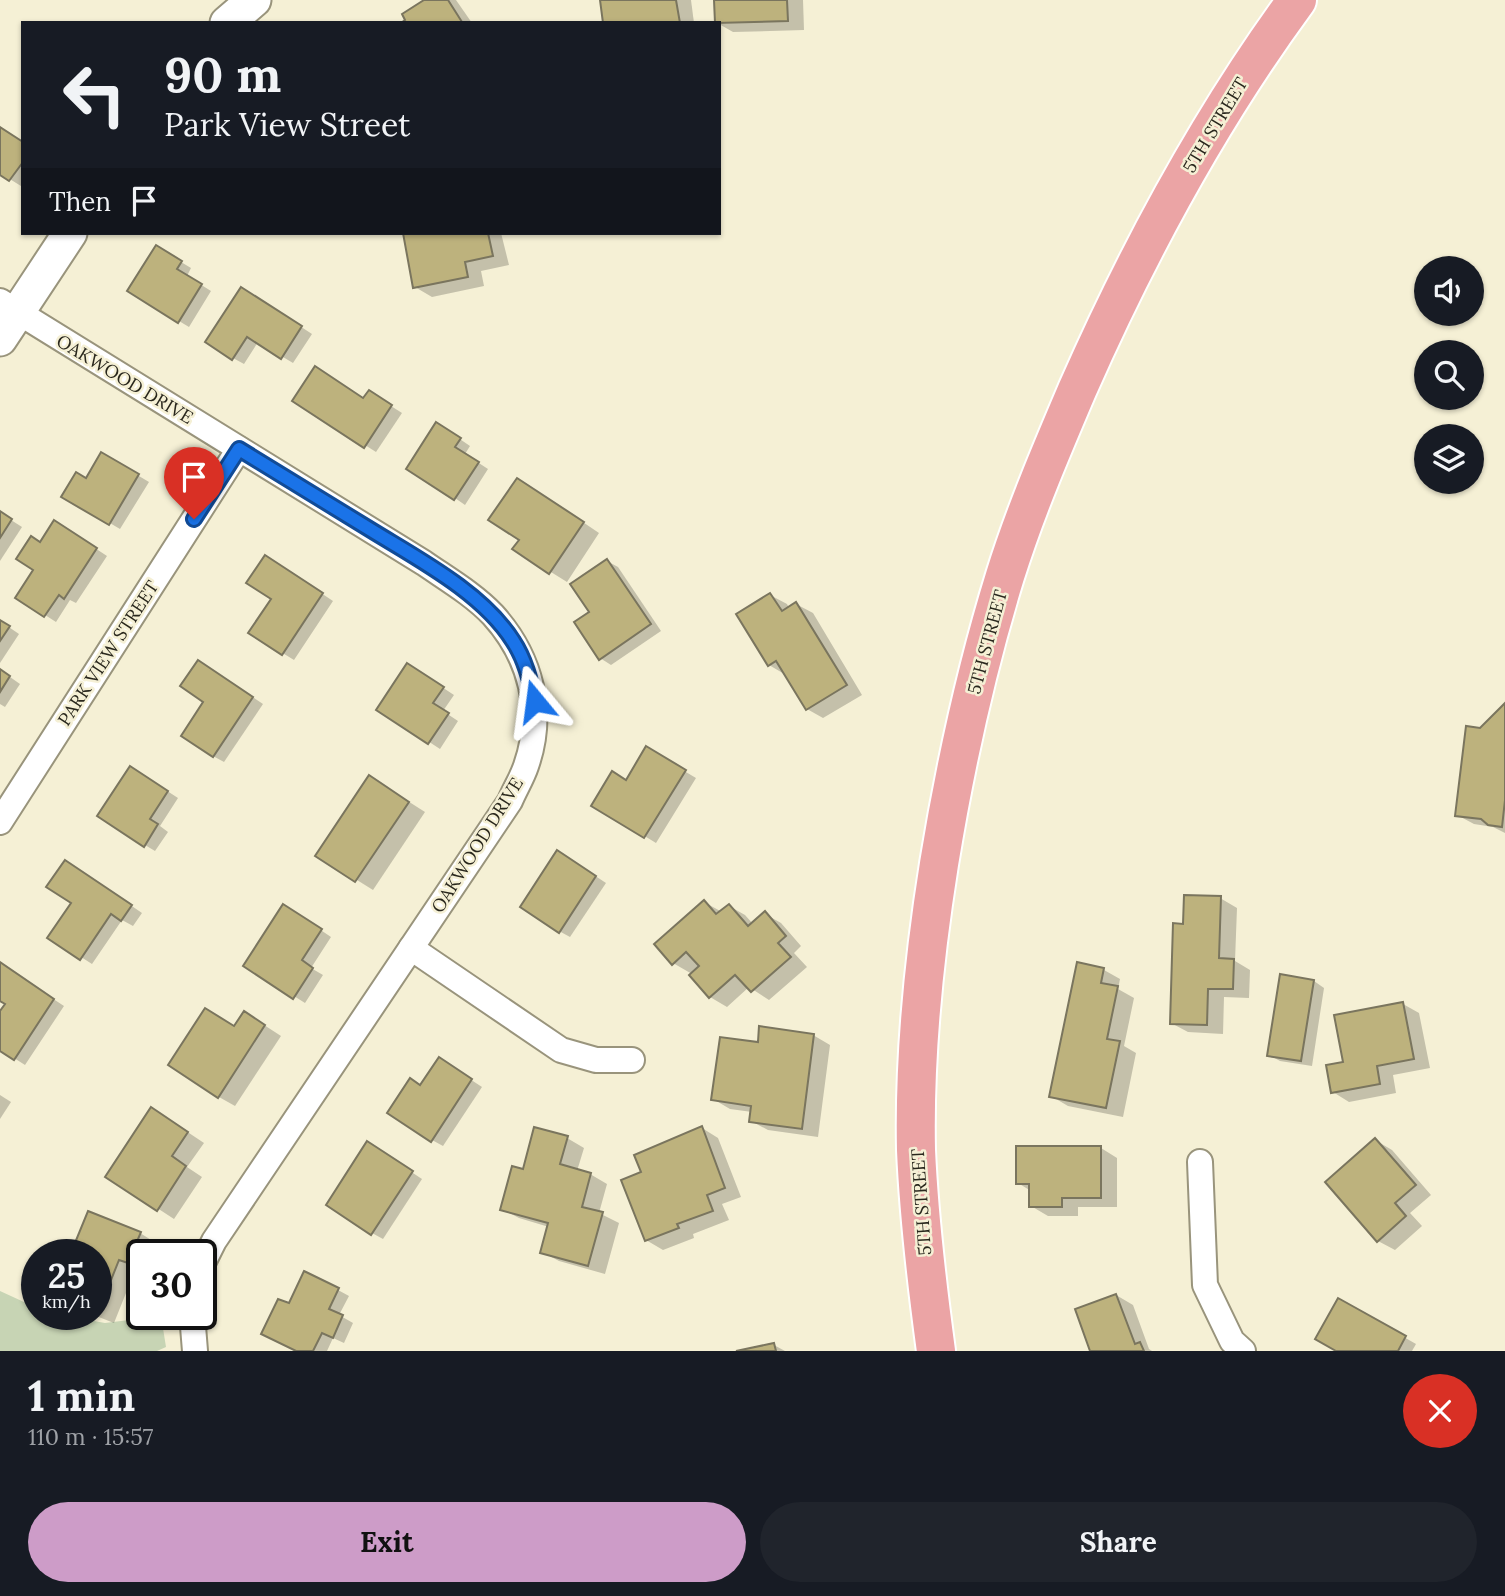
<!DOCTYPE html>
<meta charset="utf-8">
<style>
:root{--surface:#171b24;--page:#20242c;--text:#f1f3f6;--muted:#9ea1a6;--accent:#cd9cc8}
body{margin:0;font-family:Lora,serif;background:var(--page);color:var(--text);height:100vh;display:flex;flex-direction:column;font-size:26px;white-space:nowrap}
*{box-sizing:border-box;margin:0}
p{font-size:23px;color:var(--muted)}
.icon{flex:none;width:38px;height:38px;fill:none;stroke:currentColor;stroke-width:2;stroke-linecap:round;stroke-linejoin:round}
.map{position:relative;height:1351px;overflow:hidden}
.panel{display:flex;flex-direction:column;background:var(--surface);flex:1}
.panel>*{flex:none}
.hud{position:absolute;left:21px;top:21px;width:700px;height:214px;border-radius:0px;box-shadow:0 2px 5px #0004;background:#171b24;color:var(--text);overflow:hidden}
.fabs{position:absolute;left:1414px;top:256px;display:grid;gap:14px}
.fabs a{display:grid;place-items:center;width:70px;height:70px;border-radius:50%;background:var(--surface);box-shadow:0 2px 5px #0004;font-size:35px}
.speed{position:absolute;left:21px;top:1239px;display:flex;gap:14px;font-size:35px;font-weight:700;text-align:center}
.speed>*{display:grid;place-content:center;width:91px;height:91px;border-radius:50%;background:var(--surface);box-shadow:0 2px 5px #0004;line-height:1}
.speed small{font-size:18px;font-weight:400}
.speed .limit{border:4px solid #111;border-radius:10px;background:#fff;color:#111}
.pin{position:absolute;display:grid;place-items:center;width:60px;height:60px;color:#fff;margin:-72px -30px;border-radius:50% 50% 50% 0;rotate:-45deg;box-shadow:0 0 7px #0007}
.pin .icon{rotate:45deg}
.me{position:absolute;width:77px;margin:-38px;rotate:344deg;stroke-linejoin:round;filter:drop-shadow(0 0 5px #0008)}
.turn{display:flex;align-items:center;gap:24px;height:147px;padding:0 28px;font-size:32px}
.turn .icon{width:91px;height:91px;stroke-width:2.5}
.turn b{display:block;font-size:49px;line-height:60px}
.then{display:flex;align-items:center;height:66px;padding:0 28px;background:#0003;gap:14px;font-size:26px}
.round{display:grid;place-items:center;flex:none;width:74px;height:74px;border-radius:37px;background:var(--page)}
.head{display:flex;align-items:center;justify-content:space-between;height:119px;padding:0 28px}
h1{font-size:42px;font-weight:800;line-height:52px}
.primary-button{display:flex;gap:14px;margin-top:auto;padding:14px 28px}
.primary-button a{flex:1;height:80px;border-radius:42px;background:var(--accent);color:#111;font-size:28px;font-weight:800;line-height:80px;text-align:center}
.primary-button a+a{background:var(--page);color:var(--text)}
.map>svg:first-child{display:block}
</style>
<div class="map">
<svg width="1505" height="1351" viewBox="0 0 1505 1351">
<rect width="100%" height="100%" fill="#f5f0d5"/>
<path fill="#c7d4b4" d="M 0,1291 L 37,1308 L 37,1314 L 55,1314 L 105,1323 L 161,1316 L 166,1347 L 157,1351 L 0,1351 Z"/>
<g fill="#0003">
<path d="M 427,0 L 456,0 L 472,23 L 404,23 Z"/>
<path d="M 602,0 L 691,0 L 694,23 L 605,23 Z"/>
<path d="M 716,0 L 803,0 L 804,30 L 733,32 L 719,24 Z"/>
<path d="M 0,128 L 23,143 L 21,186 L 0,173 Z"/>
<path d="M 405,233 L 501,233 L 509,265 L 481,271 L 484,286 L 432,297 L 415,287 Z"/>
<path d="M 156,247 L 191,268 L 187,276 L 211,291 L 189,327 L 129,291 Z"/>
<path d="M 252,295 L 312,334 L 293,363 L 258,342 L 244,364 L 233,358 Z"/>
<path d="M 380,399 L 402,413 L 376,452 L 294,400 Z"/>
<path d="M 448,431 L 470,446 L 465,454 L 488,469 L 465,505 L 455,498 Z"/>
<path d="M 102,454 L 149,482 L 120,529 L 64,496 L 87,480 Z"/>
<path d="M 534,489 L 599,533 L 567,582 L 514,549 L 521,539 Z"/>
<path d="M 0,513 L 22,527 L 0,561 Z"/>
<path d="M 66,529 L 107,556 L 76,603 L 70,600 L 56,622 L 17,597 L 36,569 L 41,544 Z"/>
<path d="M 607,561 L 618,567 L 661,631 L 611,665 L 600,658 L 591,612 Z"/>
<path d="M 276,563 L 333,601 L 294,660 L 250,633 L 273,598 Z"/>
<path d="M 770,595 L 787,604 L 789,608 L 796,604 L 813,613 L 862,695 L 823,718 L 807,709 L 786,675 L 769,665 Z"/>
<path d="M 0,621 L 19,634 L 0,663 Z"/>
<path d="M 209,668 L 263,704 L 224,762 L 213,756 L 206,701 Z"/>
<path d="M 0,670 L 20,684 L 5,707 L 0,704 Z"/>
<path d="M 419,672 L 454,695 L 443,711 L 458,721 L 440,749 L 379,709 Z"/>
<path d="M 1505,705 L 1505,833 L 1493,827 L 1474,824 L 1457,815 L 1481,729 Z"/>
<path d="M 647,749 L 696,778 L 656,843 L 594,805 L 627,782 Z"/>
<path d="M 141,774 L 178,798 L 160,826 L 168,832 L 155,851 L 145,845 Z"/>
<path d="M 370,777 L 425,812 L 373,890 L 317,855 Z"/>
<path d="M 568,858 L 606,883 L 570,937 L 559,931 Z"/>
<path d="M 76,868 L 142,913 L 133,926 L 122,920 L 92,964 L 50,937 L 73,903 Z"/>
<path d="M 1220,898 L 1237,908 L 1235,961 L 1250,970 L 1249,998 L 1224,997 L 1223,1034 L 1188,1032 L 1171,1023 L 1185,926 Z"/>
<path d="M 704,902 L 722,912 L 729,906 L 745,915 L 753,924 L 765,914 L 781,923 L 801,946 L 794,953 L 807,967 L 769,1000 L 749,987 L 727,1007 L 710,997 L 692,974 L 673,963 Z"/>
<path d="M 294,912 L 331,937 L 311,968 L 323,975 L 305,1003 L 245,965 Z"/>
<path d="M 0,964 L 64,1006 L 25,1065 L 0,1049 L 0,1014 L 7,1004 L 0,999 Z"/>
<path d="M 1079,965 L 1104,970 L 1120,979 L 1118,989 L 1134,998 L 1124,1046 L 1136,1053 L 1123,1117 L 1068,1106 L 1051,1096 Z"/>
<path d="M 1314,981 L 1324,988 L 1312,1066 L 1280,1061 L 1269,1055 Z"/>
<path d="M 1403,1004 L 1419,1013 L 1430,1068 L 1393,1075 L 1396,1093 L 1349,1102 L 1333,1092 L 1345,1063 Z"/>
<path d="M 261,1023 L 281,1036 L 235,1106 L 219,1097 L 235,1028 Z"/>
<path d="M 813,1035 L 830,1045 L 818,1137 L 768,1130 L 751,1121 L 752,1112 L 730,1109 L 713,1099 L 759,1044 Z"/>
<path d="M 450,1066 L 482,1087 L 443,1146 L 432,1140 L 421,1087 Z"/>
<path d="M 0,1095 L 11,1102 L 0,1119 Z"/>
<path d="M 168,1119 L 204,1143 L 187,1167 L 202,1177 L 174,1219 L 108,1176 Z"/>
<path d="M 702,1128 L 718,1138 L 741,1197 L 722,1204 L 729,1220 L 693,1234 L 694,1238 L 663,1250 L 646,1240 L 643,1173 Z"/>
<path d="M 567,1138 L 584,1148 L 577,1171 L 590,1174 L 607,1184 L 599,1213 L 619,1223 L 605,1274 L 559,1261 L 542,1252 L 549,1227 L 519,1218 L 502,1209 Z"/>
<path d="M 1375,1140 L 1392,1150 L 1431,1195 L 1410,1213 L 1422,1226 L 1395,1250 L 1378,1241 Z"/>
<path d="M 1101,1148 L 1117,1158 L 1117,1207 L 1078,1207 L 1078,1216 L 1048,1216 L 1031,1206 L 1031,1191 L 1018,1183 Z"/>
<path d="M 378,1150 L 422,1179 L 383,1239 L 372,1233 Z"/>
<path d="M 140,1233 L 156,1243 L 152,1255 L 142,1255 L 142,1270 L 136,1268 L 114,1323 L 91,1314 L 96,1314 L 96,1255 Z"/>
<path d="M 338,1290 L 349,1296 L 339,1315 L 353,1323 L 344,1343 L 333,1338 L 327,1351 L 298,1351 L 289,1306 Z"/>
<path d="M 1116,1295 L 1133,1305 L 1149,1349 L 1152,1351 L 1092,1351 Z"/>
<path d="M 1339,1300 L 1416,1344 L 1412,1351 L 1339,1351 Z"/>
<path d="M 774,1345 L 785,1351 L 745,1351 Z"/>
</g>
<g fill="#bdb27d" stroke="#7a755e" stroke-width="2">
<path d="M 424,0 L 448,0 L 462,22 L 401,23 L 405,20 L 402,14 Z"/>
<path d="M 600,0 L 676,0 L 680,23 L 603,23 Z"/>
<path d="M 714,0 L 787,0 L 788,21 L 715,23 Z"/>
<path d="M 0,127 L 23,142 L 23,162 L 9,181 L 0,175 Z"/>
<path d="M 403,233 L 488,233 L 493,256 L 465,262 L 468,277 L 413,288 Z"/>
<path d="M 156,245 L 182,261 L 177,269 L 202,284 L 178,323 L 127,291 Z"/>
<path d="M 241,287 L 302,326 L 281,359 L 247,337 L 232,360 L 205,342 Z"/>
<path d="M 315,366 L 363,398 L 369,390 L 392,405 L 364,448 L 292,401 Z"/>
<path d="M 436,422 L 461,438 L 455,447 L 479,462 L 454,500 L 406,469 Z"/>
<path d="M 101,452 L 139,474 L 109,525 L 61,497 L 76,472 L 86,478 Z"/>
<path d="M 517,478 L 584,522 L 549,574 L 512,549 L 519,540 L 488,520 Z"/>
<path d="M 0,511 L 12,519 L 0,538 Z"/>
<path d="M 54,520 L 97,548 L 64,599 L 59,595 L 44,617 L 15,598 L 33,570 L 16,559 L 31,536 L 40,542 Z"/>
<path d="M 265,555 L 323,593 L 282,655 L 248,633 L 271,599 L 246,583 Z"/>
<path d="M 607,559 L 651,624 L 599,660 L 574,622 L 589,612 L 570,584 Z"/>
<path d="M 770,593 L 782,611 L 796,602 L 847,685 L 806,710 L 776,661 L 768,666 L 736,614 Z"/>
<path d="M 0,620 L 10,626 L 0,641 Z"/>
<path d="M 198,660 L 253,697 L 213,757 L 181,736 L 203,702 L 180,686 Z"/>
<path d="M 407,663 L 444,687 L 433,703 L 449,713 L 428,744 L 376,710 Z"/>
<path d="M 0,669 L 10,676 L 0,692 Z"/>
<path d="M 1505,703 L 1505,800 L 1502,827 L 1488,825 L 1481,819 L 1455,816 L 1466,726 L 1480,728 Z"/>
<path d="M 646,746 L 686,770 L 644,838 L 591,806 L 612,771 L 626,780 Z"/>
<path d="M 130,766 L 168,791 L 150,819 L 158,824 L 144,847 L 97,816 Z"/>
<path d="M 369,775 L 409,802 L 355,882 L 315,856 Z"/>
<path d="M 557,850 L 596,876 L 559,933 L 520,907 Z"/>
<path d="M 65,860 L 132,905 L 121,921 L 111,914 L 80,960 L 47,938 L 71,903 L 46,887 Z"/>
<path d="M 1184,895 L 1221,896 L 1219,958 L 1234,959 L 1233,989 L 1208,989 L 1207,1025 L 1170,1024 L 1173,923 L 1183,924 Z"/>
<path d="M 704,900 L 716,914 L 729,904 L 748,926 L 765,911 L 786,936 L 778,943 L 791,957 L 751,992 L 735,975 L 709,998 L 689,975 L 699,966 L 686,952 L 672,965 L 654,944 Z"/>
<path d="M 283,904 L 322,929 L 302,960 L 313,968 L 293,999 L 243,966 Z"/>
<path d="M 0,962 L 54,999 L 14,1060 L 0,1051 L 0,1011 L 5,1004 L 0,1001 Z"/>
<path d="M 1077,962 L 1104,968 L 1101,983 L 1118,986 L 1107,1039 L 1120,1041 L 1106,1108 L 1049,1097 Z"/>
<path d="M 1280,974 L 1314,980 L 1301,1061 L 1267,1056 Z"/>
<path d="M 1403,1002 L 1414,1059 L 1377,1066 L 1380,1084 L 1331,1093 L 1326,1065 L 1343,1062 L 1334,1015 Z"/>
<path d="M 205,1008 L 234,1026 L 244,1011 L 265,1025 L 218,1098 L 168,1065 Z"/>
<path d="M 759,1026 L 814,1034 L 802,1129 L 749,1122 L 751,1106 L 711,1100 L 720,1037 L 758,1042 Z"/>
<path d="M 439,1057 L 472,1079 L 431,1142 L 387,1113 L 410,1078 L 420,1085 Z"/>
<path d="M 151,1107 L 188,1132 L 172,1156 L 186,1166 L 157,1211 L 105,1177 Z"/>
<path d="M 702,1126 L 725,1188 L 707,1195 L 713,1211 L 677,1224 L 679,1228 L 645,1241 L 621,1180 L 641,1172 L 634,1155 Z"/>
<path d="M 534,1127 L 568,1136 L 560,1164 L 591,1173 L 582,1207 L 603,1212 L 588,1266 L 540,1253 L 548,1223 L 500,1210 L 512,1166 L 523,1169 Z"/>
<path d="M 1375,1138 L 1416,1185 L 1395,1203 L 1406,1216 L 1377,1242 L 1325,1182 Z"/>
<path d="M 367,1141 L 413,1171 L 371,1235 L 326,1205 Z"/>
<path d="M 1016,1146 L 1101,1146 L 1101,1198 L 1062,1198 L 1062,1207 L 1029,1207 L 1029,1184 L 1016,1184 Z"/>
<path d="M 88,1211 L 141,1232 L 128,1263 L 119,1260 L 97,1315 L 94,1314 L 96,1314 L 96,1255 L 70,1255 Z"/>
<path d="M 304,1271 L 339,1288 L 329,1309 L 343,1315 L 333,1338 L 322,1333 L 313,1351 L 296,1351 L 261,1334 L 278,1299 L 289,1303 Z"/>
<path d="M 1116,1294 L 1135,1344 L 1140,1342 L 1144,1351 L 1090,1351 L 1075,1309 Z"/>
<path d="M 1338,1298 L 1406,1336 L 1398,1351 L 1336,1351 L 1315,1339 Z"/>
<path d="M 774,1343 L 776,1351 L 736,1351 Z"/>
</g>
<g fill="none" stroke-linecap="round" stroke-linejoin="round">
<g stroke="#99947c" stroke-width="28">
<g id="street">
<path d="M 0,301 L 424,563 C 447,579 473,594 493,615 C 531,657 545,712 526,766 C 522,778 515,789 510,801 L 214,1241 L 201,1267"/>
<path d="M 0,822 L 239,449"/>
<path d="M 411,948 L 561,1050 L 596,1060 L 632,1060"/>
<path d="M 1200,1162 L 1205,1285 L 1232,1341 L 1243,1351"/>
<path d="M 192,1314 L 195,1351"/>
</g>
</g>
<g stroke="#99947c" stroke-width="37">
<g id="secondary">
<path d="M 227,23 L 254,0"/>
<path d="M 0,339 L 70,233"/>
</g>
</g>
<g stroke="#fff" stroke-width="42">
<path id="primary" d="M 936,1351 C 927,1285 919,1218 916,1150 C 914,1055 924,958 939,864 C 955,766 976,670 1005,576 C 1025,512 1052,449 1078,388 C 1138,252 1209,120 1297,0"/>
</g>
<use href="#street" stroke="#fff" stroke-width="24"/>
<use href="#secondary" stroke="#fff" stroke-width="33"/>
<use href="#primary" stroke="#eba4a5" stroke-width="38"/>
</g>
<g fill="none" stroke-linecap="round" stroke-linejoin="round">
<g stroke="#114b97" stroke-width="18">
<path id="route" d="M 194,519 L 239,449 C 283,476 327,503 371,530 C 418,559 483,593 513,641 C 525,659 530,680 535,701"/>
</g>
<use href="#route" stroke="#1a73e8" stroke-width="12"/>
</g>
<g text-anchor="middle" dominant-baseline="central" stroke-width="5" stroke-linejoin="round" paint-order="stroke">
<g font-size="18" fill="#29271d" stroke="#f5f0d5">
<text transform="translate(1215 125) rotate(-59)">5TH STREET</text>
<text transform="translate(125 379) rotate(31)">OAKWOOD DRIVE</text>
<text transform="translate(987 642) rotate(-75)">5TH STREET</text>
<text transform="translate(108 653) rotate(-57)">PARK VIEW STREET</text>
<text transform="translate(477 845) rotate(-58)">OAKWOOD DRIVE</text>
<text transform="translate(921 1202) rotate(-94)">5TH STREET</text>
</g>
</g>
</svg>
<div class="fabs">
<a><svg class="icon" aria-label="sound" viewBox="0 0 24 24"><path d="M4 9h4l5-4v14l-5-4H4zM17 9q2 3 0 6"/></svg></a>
<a><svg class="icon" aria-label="search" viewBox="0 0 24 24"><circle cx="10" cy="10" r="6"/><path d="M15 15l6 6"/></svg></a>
<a><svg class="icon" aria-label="layers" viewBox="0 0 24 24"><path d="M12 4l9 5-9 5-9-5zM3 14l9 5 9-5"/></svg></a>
</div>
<div class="speed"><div>25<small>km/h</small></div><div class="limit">30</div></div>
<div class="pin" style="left:194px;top:519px;background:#d93025"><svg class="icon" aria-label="arrive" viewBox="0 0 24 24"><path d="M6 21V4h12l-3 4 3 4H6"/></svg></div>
<svg class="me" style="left:535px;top:701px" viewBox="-20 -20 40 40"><path d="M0-17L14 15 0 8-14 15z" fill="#1a73e8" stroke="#fff" stroke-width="4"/></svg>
<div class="hud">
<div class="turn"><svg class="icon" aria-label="left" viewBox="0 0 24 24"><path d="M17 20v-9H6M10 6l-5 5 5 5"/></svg><div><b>90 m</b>Park View Street</div></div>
<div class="then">Then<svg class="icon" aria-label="arrive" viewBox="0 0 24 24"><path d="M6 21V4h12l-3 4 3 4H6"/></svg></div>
</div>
</div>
<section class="panel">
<div class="head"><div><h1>1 min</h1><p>110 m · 15:57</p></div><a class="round" style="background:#d93025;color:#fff"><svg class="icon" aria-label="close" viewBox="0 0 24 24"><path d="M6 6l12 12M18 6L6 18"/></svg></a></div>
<div class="primary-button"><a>Exit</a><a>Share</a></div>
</section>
